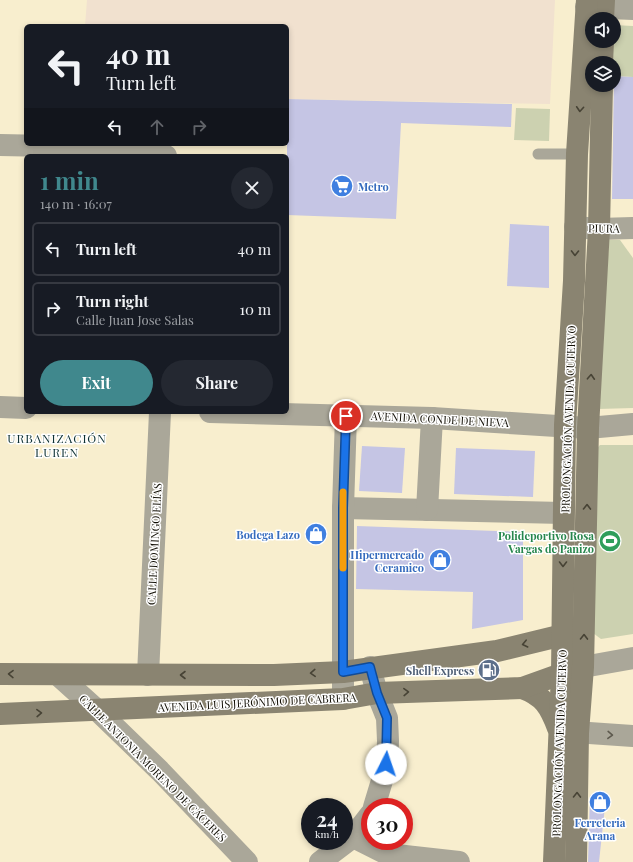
<!DOCTYPE html>
<meta charset="utf-8">
<style>
:root{--surface:#171b24;--page:#242831;--text:#f1f3f6;--muted:#9ea1a6;--line:#363941;--accent:#40888d}
body{margin:0;font-family:"Playfair Display",serif;background:var(--page);color:var(--text);height:100vh;display:flex;flex-direction:column;font-size:15px;white-space:nowrap}
*{box-sizing:border-box;margin:0}
p{font-size:13px;color:var(--muted)}
.icon{flex:none;width:22px;height:22px;fill:none;stroke:currentColor;stroke-width:2;stroke-linecap:round;stroke-linejoin:round}
.map{position:relative;flex:1;overflow:hidden}
.drawer{position:absolute;left:24px;top:154px;width:265px;height:260px;display:flex;flex-direction:column;background:var(--surface);border-radius:6px;box-shadow:0 2px 6px #0003}
.drawer>*{flex:none}
.hud{position:absolute;left:24px;top:24px;width:265px;height:122px;border-radius:6px;box-shadow:0 2px 6px #0003;background:#171b24;color:var(--text);overflow:hidden}
.fabs{position:absolute;left:585px;top:12px;display:grid;gap:8px}
.fabs a{display:grid;place-items:center;width:36px;height:36px;border-radius:50%;background:var(--surface);box-shadow:0 2px 6px #0003;font-size:20px}
.speed{position:absolute;left:301px;top:798px;display:flex;gap:8px;font-size:20px;font-weight:700;text-align:center}
.speed>*{display:grid;place-content:center;width:52px;height:52px;border-radius:50%;background:var(--surface);box-shadow:0 2px 6px #0003;line-height:1}
.speed small{font-size:10px;font-weight:400}
.speed .limit{border:6px solid #d22;background:#fff;color:#111}
.pin{position:absolute;display:grid;place-items:center;width:34px;height:34px;color:#fff;margin:-17px;border:2px solid #fff;border-radius:50%;box-shadow:0 1px 4px #0007}
.me{position:absolute;width:44px;margin:-22px;rotate:4deg;stroke-linejoin:round;filter:drop-shadow(0 0 3px #0008)}
.turn{display:flex;align-items:center;gap:14px;height:84px;padding:0 16px;font-size:18px}
.turn .icon{width:52px;height:52px;stroke-width:2.5}
.turn b{display:block;font-size:28px;line-height:34px}
.lanes{display:flex;align-items:center;height:38px;padding:0 16px;background:#0003;justify-content:center;gap:20px;direction:ltr}
.lanes .off{opacity:.35}
.round{display:grid;place-items:center;flex:none;width:42px;height:42px;border-radius:21px;background:var(--page)}
.head{display:flex;align-items:center;justify-content:space-between;height:68px;padding:0 16px}
h1{font-size:24px;font-weight:700;line-height:30px;color:var(--accent)}
.primary-button{display:flex;gap:8px;margin-top:auto;padding:8px 16px}
.primary-button a{flex:1;height:46px;border-radius:24px;background:var(--accent);color:#fff;font-size:16px;font-weight:700;line-height:46px;text-align:center}
.primary-button a+a{background:var(--page);color:var(--text)}
ul{padding:0;list-style:none}
li{display:flex;align-items:center;gap:12px;height:54px;margin:0 8px 6px;padding:0 8px;border:2px solid var(--line);border-radius:6px}
li div{flex:1}
li b{display:block;font-size:15px}
li em{font-style:normal}
.map>svg:first-child{display:block}
</style>
<div class="map">
<svg width="633" height="862" viewBox="0 0 633 862">
<rect width="100%" height="100%" fill="#f8eece"/>
<path fill="#f1e1cf" d="M 87,0 L 555,0 L 550,104 L 287,99 L 287,26 L 85,26 Z"/>
<g fill="#ccd1b0">
<path d="M 614,25 L 633,26 L 633,77 L 614,76 L 614,63 L 608,63 L 608,41 L 614,41 Z"/>
<path d="M 516,108 L 550,109 L 549,141 L 514,140 Z"/>
<path d="M 609,240 L 620,240 L 633,258 L 633,408 L 598,409 Z"/>
<path d="M 600,445 L 633,445 L 633,634 L 601,639 L 585,627 L 590,456 Z"/>
</g>
<g fill="#c5c5e4">
<path d="M 614,76 L 633,77 L 633,199 L 612,199 Z"/>
<path d="M 287,99 L 512,104 L 511,127 L 401,123 L 396,219 L 287,215 Z"/>
<path d="M 510,224 L 549,226 L 549,288 L 507,286 Z"/>
<path d="M 362,446 L 405,448 L 402,493 L 359,491 Z"/>
<path d="M 456,448 L 535,451 L 533,497 L 454,494 Z"/>
<path d="M 357,526 L 523,532 L 523,620 L 472,629 L 473,592 L 356,589 Z"/>
<path d="M 590,795 L 606,797 L 599,862 L 588,862 Z"/>
</g>
<g fill="none" stroke-linecap="round" stroke-linejoin="round">
<path stroke="#aaa799" stroke-width="11" d="M 538,154 L 577,154"/>
<g stroke="#aaa799" stroke-width="22">
<path d="M 586,7 L 633,9"/>
<path d="M 0,145 L 147,148 L 156,150 L 166,156"/>
<path d="M 575,227 L 599,229 L 633,228"/>
<path d="M 0,407 L 26,408"/>
<path d="M 210,412 L 432,418 L 588,428 L 633,424"/>
<path d="M 343,508 L 563,513"/>
<path d="M 427,510 L 432,418"/>
<path d="M 370,667 L 377,693 L 387,718 L 388,741 L 387,764 L 374,807"/>
<path d="M 583,667 L 633,658"/>
<path d="M 58,675 L 98,711 L 160,771 L 247,862"/>
<path d="M 148,675 L 160,412"/>
<path d="M 343,699 L 343,508 L 346,416"/>
<path d="M 560,731 L 633,736"/>
<path d="M 353,837 L 387,854 L 459,862"/>
<path d="M 320,862 L 353,837 L 370,815"/>
</g>
<g stroke="#8a8471" stroke-width="22">
<path d="M 603,19 L 604,0"/>
<path d="M 602,63 L 603,41"/>
<path d="M 0,674 L 274,675 L 343,672 L 497,651 L 563,635"/>
<path d="M 522,688 C 544,696 550,707 558,728"/>
<path d="M 0,714 L 343,699 L 377,693 L 522,688 L 575,669"/>
<path d="M 554,862 L 562,673 L 565,425 L 574,281 L 577,154 L 587,0"/>
<path d="M 576,862 L 578,733 L 583,667 L 588,428 L 599,229 L 602,85"/>
</g>
</g>
<defs><path id="oneway-chevron" d="M-2-3.5L2.5 0L-2 3.5" fill="none" stroke-width="1.6" stroke-linecap="round" stroke-linejoin="round"/></defs>
<g stroke="#474335">
<use href="#oneway-chevron" transform="translate(580 109) rotate(94)"/>
<use href="#oneway-chevron" transform="translate(575 253) rotate(91)"/>
<use href="#oneway-chevron" transform="translate(591 377) rotate(-87)"/>
<use href="#oneway-chevron" transform="translate(587 507) rotate(-89)"/>
<use href="#oneway-chevron" transform="translate(563 564) rotate(90)"/>
<use href="#oneway-chevron" transform="translate(584 637) rotate(-89)"/>
<use href="#oneway-chevron" transform="translate(525 644) rotate(167)"/>
<use href="#oneway-chevron" transform="translate(313 673) rotate(177)"/>
<use href="#oneway-chevron" transform="translate(11 674) rotate(-179)"/>
<use href="#oneway-chevron" transform="translate(183 675) rotate(180)"/>
<use href="#oneway-chevron" transform="translate(406 692) rotate(-2)"/>
<use href="#oneway-chevron" transform="translate(39 713) rotate(-2)"/>
<use href="#oneway-chevron" transform="translate(577 795) rotate(-89)"/>
</g>
<use stroke="#5e5a4e" href="#oneway-chevron" transform="translate(610 735) rotate(2)"/>
<g fill="none" stroke-linecap="round" stroke-linejoin="round">
<g stroke="#114b97" stroke-width="10">
<path id="route" d="M 346,416 L 343,508 L 343,672 L 370,667 L 377,693 L 387,718 L 386,764"/>
</g>
<use href="#route" stroke="#1a73e8" stroke-width="7"/>
<path stroke="#f59e0b" stroke-width="7" d="M 343,568 L 343,492"/>
</g>
<defs>
<g id="supermarket-disc" transform="scale(1.15)"><circle r="9.5" fill="#3f7fe0" stroke="#fff"/><path d="M-6-5.5h2.5l.6 2H6L4.5 2H-2.5L-4.4-4H-6ZM-1.5 3.2a1.3 1.3 0 1 0 .1 0ZM3 3.2a1.3 1.3 0 1 0 .1 0Z" fill="#fff"/></g>
<g id="shop-disc" transform="scale(1.15)"><circle r="9.5" fill="#3f7fe0" stroke="#fff"/><path d="M-5-2.5h2.3a2.7 3.5 0 0 1 5.4 0H5L5.5 6h-11ZM-1.5-2.5h3a1.5 2.3 0 0 0-3 0Z" fill="#fff"/></g>
<g id="stadium-disc" transform="scale(1.15)"><circle r="9.5" fill="#2e9e5b" stroke="#fff"/><path d="M0-5a6.5 5 0 1 0 0 10a6.5 5 0 1 0 0-10ZM-3.5-1.8h7v3.6h-7Z" fill="#fff"/></g>
<g id="fuel-disc" transform="scale(1.15)"><circle r="9.5" fill="#5c6f8a" stroke="#fff"/><path d="M-5.5-6h7V0h2V4h1.3V-2.5L3-4.5l.8-.8L6-3V5H2.5V1h-1V6h-7ZM-4.2-4.7v3.2H.2V-4.7Z" fill="#fff"/></g>
</defs>
<g fill-rule="evenodd">
<use href="#supermarket-disc" x="342" y="186"/>
<use href="#shop-disc" x="316" y="534"/>
<use href="#stadium-disc" x="610" y="541"/>
<use href="#shop-disc" x="440" y="560"/>
<use href="#fuel-disc" x="489" y="670"/>
<use href="#shop-disc" x="600" y="802"/>
</g>
<g text-anchor="middle" dominant-baseline="central" stroke-width="3" stroke-linejoin="round" paint-order="stroke">
<g font-size="11" font-weight="bold" fill="#366cbe" stroke="#fff" text-anchor="end">
<text x="358" y="186" text-anchor="start">Metro</text>
<text x="300" y="534">Bodega Lazo</text>
<text x="424" y="554">Hipermercado<tspan x="424" dy="13">Ceramico</tspan></text>
<text x="600" y="822" text-anchor="middle">Ferreteria<tspan x="600" dy="13">Arana</tspan></text>
</g>
<g font-size="11" fill="#110e04" stroke="#fff">
<text transform="translate(604 228) rotate(1)">PIURA</text>
<text transform="translate(440 419) rotate(3)">AVENIDA CONDE DE NIEVA</text>
<text transform="translate(568 419) rotate(-88)">PROLONGACIÓN AVENIDA CUTERVO</text>
<text transform="translate(154 544) rotate(-87)">CALLE DOMINGO ELÍAS</text>
<text transform="translate(257 702) rotate(-3)">AVENIDA LUIS JERÓNIMO DE CABRERA</text>
<text transform="translate(559 743) rotate(-88)">PROLONGACIÓN AVENIDA CUTERVO</text>
<text transform="translate(153 768) rotate(45)">CALLE ANTONIA MORENO DE CÁCERES</text>
</g>
<g font-size="11" font-weight="bold" fill="#27864d" stroke="#fff" text-anchor="end">
<text x="594" y="535">Polideportivo Rosa<tspan x="594" dy="13">Vargas de Panizo</tspan></text>
</g>
<g font-size="11" font-weight="bold" fill="#4e5e75" stroke="#fff" text-anchor="end">
<text x="474" y="670">Shell Express</text>
</g>
<g font-size="12" letter-spacing="1" fill="#0e3133" stroke="#fff">
<text x="57" y="438">URBANIZACIÓN<tspan x="57" dy="14">LUREN</tspan></text>
</g>
</g>
</svg>
<div class="fabs">
<a><svg class="icon" aria-label="sound" viewBox="0 0 24 24"><path d="M4 9h4l5-4v14l-5-4H4zM17 9q2 3 0 6"/></svg></a>
<a><svg class="icon" aria-label="layers" viewBox="0 0 24 24"><path d="M12 4l9 5-9 5-9-5zM3 14l9 5 9-5"/></svg></a>
</div>
<div class="speed"><div>24<small>km/h</small></div><div class="limit">30</div></div>
<div class="pin" style="left:346px;top:416px;background:#d93025"><svg class="icon" aria-label="arrive" viewBox="0 0 24 24"><path d="M6 21V4h12l-3 4 3 4H6"/></svg></div>
<svg class="me" style="left:386px;top:764px" viewBox="-20 -20 40 40"><circle r="19" fill="#fff"/><path d="M0-13L10 11 0 6-10 11z" fill="#1a73e8"/></svg>
<div class="hud">
<div class="turn"><svg class="icon" aria-label="left" viewBox="0 0 24 24"><path d="M17 20v-9H6M10 6l-5 5 5 5"/></svg><div><b>40 m</b>Turn left</div></div>
<div class="lanes"><svg class="icon" aria-label="left" viewBox="0 0 24 24"><path d="M17 20v-9H6M10 6l-5 5 5 5"/></svg><svg class="icon off" aria-label="ahead" viewBox="0 0 24 24"><path d="M12 20V5M6 11l6-6 6 6"/></svg><svg class="icon off" aria-label="right" viewBox="0 0 24 24"><path d="M7 20v-9h11M14 6l5 5-5 5"/></svg></div>
</div>
<section class="drawer">
<div class="head"><div><h1>1 min</h1><p>140 m · 16:07</p></div><a class="round"><svg class="icon" aria-label="close" viewBox="0 0 24 24"><path d="M6 6l12 12M18 6L6 18"/></svg></a></div>
<ul>
<li><svg class="icon" aria-label="left" viewBox="0 0 24 24"><path d="M17 20v-9H6M10 6l-5 5 5 5"/></svg><div><b>Turn left</b></div><em>40 m</em></li>
<li><svg class="icon" aria-label="right" viewBox="0 0 24 24"><path d="M7 20v-9h11M14 6l5 5-5 5"/></svg><div><b>Turn right</b><p>Calle Juan Jose Salas</p></div><em>10 m</em></li>
</ul>
<div class="primary-button"><a>Exit</a><a>Share</a></div>
</section>
</div>
